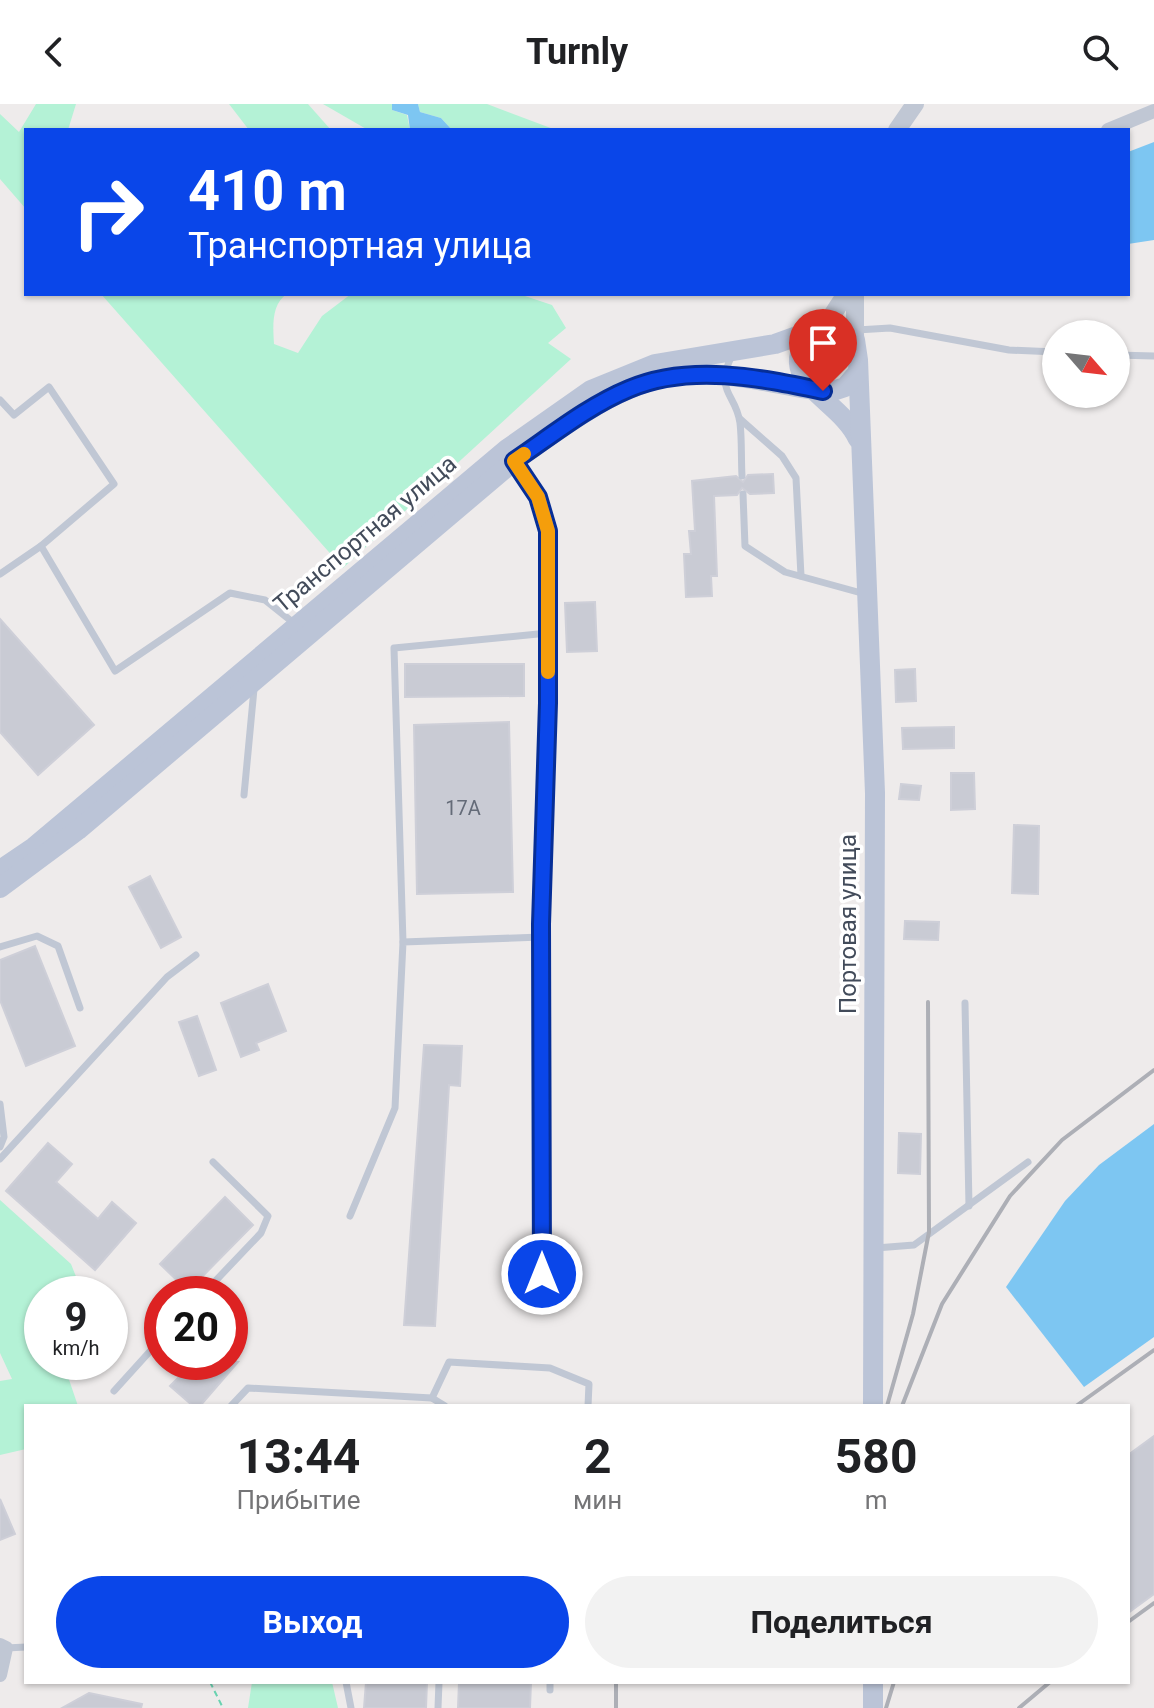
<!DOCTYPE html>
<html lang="ru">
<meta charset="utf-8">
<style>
:root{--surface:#fff;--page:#f2f2f2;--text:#202124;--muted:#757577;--accent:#0a46e9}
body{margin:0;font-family:Roboto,sans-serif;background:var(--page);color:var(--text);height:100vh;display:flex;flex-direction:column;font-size:30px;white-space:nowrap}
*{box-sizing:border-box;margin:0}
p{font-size:26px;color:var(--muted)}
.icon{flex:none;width:44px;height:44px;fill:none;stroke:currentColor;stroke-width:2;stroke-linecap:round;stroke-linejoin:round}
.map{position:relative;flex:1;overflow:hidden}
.details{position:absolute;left:24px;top:1300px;width:1106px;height:280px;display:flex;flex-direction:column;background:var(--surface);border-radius:0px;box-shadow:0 2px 6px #0004}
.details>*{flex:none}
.guide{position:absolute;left:24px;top:24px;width:1106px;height:168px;border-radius:0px;box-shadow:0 2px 6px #0004;background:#0a46e9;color:#fff;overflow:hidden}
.needle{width:52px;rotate:118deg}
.tools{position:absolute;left:1042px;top:216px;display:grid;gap:16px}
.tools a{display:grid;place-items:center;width:88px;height:88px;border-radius:50%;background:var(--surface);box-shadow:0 2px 6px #0004;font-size:40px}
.speed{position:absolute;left:24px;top:1172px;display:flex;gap:16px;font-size:40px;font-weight:700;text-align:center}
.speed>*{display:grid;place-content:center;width:104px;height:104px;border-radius:50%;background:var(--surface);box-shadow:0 2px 6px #0004;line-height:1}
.speed small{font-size:20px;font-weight:400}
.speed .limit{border:12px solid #d22;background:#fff;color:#111}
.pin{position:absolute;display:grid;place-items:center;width:68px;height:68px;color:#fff;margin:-82px -34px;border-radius:50% 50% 50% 0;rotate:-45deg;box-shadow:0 0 8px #0007}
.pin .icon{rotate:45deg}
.me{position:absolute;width:88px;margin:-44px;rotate:0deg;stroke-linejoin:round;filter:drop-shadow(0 0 6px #0008)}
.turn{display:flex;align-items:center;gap:28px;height:168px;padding:0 32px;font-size:36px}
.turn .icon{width:104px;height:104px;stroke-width:2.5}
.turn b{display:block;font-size:56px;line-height:68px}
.eta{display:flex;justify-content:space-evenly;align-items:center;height:136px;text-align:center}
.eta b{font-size:48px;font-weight:700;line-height:56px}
.action{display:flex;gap:16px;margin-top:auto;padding:16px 32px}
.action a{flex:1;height:92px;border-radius:48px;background:var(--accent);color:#fff;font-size:32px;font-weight:700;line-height:92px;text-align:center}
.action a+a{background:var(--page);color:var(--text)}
header{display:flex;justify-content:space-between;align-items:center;height:104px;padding:0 32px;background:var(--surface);font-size:36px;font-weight:700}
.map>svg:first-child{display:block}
</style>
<header><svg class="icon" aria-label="back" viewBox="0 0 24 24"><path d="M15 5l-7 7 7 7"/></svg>Turnly<svg class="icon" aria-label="search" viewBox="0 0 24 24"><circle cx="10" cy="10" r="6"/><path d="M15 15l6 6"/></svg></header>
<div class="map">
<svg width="1154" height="1604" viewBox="0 0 1154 1604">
<rect width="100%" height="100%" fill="#eeebeb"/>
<g fill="#b4f2d6">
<path d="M 36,0 L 76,0 L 68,26 L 26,26 L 26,105 L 0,75 L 0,10 L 19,28 Z"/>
<path d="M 229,0 L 308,0 L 331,26 L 249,26 Z"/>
<path d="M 323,0 L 392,0 L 392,6 L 407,11 L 410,26 L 419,26 L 368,26 Z"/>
<path d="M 418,0 L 487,0 L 556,26 L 452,26 L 441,14 L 420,8 Z"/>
<path d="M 101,190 L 287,190 C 271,200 273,223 274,240 L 298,249 L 322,212 L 351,190 L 519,190 L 552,201 L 566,224 L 548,239 L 571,255 L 343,464 Z"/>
<circle cx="828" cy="255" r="19"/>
<path d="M 0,1096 L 71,1160 L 83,1190 L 42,1190 L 42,1258 L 63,1258 L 78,1302 L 26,1302 L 26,1345 L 0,1351 L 0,1277 L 12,1275 L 0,1249 Z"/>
<path d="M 252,1578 L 332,1578 L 338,1604 L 248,1604 Z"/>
</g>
<g fill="#7dc6f2">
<path d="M 392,0 L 418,0 L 420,8 L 441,14 L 452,26 L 410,26 L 408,11 L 392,6 Z"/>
<path d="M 1154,38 L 1154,136 L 1128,140 L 1128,48 Z"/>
<path d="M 1154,1020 L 1154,1233 L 1084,1283 L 1006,1183 L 1065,1097 L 1099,1061 Z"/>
</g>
<g fill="#c9cbd4" stroke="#cecfd8" stroke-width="2">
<path d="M 773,370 L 774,389 L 750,390 L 742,384 L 737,391 L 714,392 L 717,472 L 711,472 L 712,492 L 686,493 L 684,450 L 691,450 L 689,427 L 695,427 L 692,377 L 736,372 L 743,378 L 748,371 Z"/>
<path d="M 595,498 L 597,547 L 567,548 L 565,499 Z"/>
<path d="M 0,515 L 94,621 L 38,671 L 0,628 Z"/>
<path d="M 405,560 L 524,560 L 524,592 L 405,593 Z"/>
<path d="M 915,565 L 916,597 L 896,598 L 895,566 Z"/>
<path d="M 509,618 L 513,788 L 417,790 L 414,621 Z"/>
<path d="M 954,623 L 954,644 L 903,645 L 902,624 Z"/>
<path d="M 951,669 L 974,669 L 975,705 L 951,706 Z"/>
<path d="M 901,680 L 921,682 L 919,696 L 899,695 Z"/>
<path d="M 1014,721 L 1039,722 L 1038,790 L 1012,789 Z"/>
<path d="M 150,772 L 181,833 L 161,844 L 129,783 Z"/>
<path d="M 905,817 L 939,818 L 938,836 L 904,835 Z"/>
<path d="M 35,842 L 75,942 L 26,962 L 0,896 L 0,856 Z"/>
<path d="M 268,880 L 286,927 L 256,939 L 259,946 L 241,953 L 221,899 Z"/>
<path d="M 197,912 L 216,966 L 199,972 L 179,918 Z"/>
<path d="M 424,941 L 462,942 L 460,982 L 449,981 L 435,1222 L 404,1221 Z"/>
<path d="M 899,1029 L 921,1030 L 920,1070 L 898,1069 Z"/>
<path d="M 48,1039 L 72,1060 L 56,1078 L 98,1115 L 112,1098 L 136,1119 L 95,1166 L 6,1087 Z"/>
<path d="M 225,1093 L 253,1121 L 188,1187 L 160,1160 Z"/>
<path d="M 194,1258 L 238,1258 L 200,1302 L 193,1302 L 170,1282 Z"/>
<path d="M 1154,1332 L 1154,1490 L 1128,1509 L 1128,1351 Z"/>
<path d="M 0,1395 L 15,1430 L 0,1436 Z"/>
<path d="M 366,1578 L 427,1578 L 426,1604 L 364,1604 Z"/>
<path d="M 459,1578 L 531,1578 L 530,1604 L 458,1604 Z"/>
<path d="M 89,1589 L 142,1600 L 141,1604 L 62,1604 Z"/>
</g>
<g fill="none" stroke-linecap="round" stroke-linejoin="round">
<path stroke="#69d2b0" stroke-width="2" stroke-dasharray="6 4" stroke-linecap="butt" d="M 210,1578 L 223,1604"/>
<g stroke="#c0c7d4" stroke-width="7">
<path d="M 857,226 L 890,224 L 1009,246 L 1056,248"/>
<path d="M 732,251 C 714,289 736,289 740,319 C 742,336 741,354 742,372"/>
<path d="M 1116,251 L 1154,252"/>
<path d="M 0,296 L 14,311 L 49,283 L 114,380 L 41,442 L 115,567 L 230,489 L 265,496 L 295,520"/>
<path d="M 740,315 L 782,352 L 796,374 L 801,472"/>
<path d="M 516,360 L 538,393 L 548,427 L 548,599 L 541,820 L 542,1201"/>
<path d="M 743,390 L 745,442 L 785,468 L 865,490"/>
<path d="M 0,470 L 41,442"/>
<path d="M 244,691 L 254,585"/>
<path d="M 403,838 L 394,544 L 548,529"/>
<path d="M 0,843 L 37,832 L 58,842 L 80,904"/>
<path d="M 965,899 L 969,1102"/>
<path d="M 0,1000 L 4,1033 L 0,1043"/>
<path d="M 0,1055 L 167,873 L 196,851"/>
<path d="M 350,1112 L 395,1004 L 403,838 L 541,833"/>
<path d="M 876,1144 L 914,1141 L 1028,1058"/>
<path d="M 203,1190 L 261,1129 L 268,1112 L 213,1058"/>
<path d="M 114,1287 L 162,1234"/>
<path d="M 432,1294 L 449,1258 L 550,1264 L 589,1280 L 588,1302"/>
<path d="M 231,1302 L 248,1284 L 432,1294 L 445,1302"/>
<path d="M 6,1544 L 26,1543"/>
<path d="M 346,1578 L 351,1604"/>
<path d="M 550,1586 L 550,1578"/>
<path d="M 438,1604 L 439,1578"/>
</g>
<g stroke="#c0c7d4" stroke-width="14">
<path d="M 1108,26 L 1154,7"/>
<path d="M 0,1541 L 6,1544 L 0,1571"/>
</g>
<g stroke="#c0c7d4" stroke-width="18">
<path d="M 897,26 L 915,0"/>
<path d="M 825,222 L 846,190"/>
<path d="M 855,236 L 855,190"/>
</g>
<g stroke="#bbc4d7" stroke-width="20">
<path d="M 813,227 C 769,277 840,294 858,335"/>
<path d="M 0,766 L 34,743 L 507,345 L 591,286 L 655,260 L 775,240 L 825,222 L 841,226 L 855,236 L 858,256 L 875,689 L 873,1302"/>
<path d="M 0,784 L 78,726 L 514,357 C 568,320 626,271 695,270 C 741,269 785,283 830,288 L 845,283 L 858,268"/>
<path d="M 873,1578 L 873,1604"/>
</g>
<g stroke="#adafb6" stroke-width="4">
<path d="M 887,1302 L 913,1210 L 929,1128 L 928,898"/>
<path d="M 902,1302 L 942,1200 L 1010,1092 L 1062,1036 L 1154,966"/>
<path d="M 1076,1302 L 1154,1246"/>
<path d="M 1128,1518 L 1154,1499"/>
<path d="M 616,1604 L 616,1578"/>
<path d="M 886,1604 L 894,1578"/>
<path d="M 1019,1604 L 1050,1578"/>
</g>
</g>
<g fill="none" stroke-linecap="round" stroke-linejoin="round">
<g stroke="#062e97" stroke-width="20">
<path id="route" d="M 542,1170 L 541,820 L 548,599 L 548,427 L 538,393 L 514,357 C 551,332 588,302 629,285 C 690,259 761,274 823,287"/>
</g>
<use href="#route" stroke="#0a46e9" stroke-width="14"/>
<path stroke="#f59e0b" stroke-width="14" d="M 524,350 L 514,357 L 538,393 L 548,427 L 548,568"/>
</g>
<g text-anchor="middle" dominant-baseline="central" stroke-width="7" stroke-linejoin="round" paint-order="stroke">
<g font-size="20" fill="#646b78">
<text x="463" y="704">17А</text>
</g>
<g font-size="24" fill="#424b5a" stroke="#fff">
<text transform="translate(365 430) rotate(-40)">Транспортная улица</text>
<text transform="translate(848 820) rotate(-90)">Портовая улица</text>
</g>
</g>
</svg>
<div class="tools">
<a><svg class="needle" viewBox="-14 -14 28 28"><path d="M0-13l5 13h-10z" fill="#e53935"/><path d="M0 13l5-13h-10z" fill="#757577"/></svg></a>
</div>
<div class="speed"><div>9<small>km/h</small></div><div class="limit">20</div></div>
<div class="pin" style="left:823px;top:287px;background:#d93025"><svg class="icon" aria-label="arrive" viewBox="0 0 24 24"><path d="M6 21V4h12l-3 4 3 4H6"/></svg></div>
<svg class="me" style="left:542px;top:1170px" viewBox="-20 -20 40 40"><circle r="17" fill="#0a46e9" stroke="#fff" stroke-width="3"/><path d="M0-11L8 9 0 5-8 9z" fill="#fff"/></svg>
<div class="guide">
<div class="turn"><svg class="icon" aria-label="right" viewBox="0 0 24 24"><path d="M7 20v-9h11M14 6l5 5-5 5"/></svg><div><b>410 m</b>Транспортная улица</div></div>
</div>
<section class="details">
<div class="eta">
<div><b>13:44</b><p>Прибытие</p></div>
<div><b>2</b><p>мин</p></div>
<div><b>580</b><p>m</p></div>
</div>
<div class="action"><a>Выход</a><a>Поделиться</a></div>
</section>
</div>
